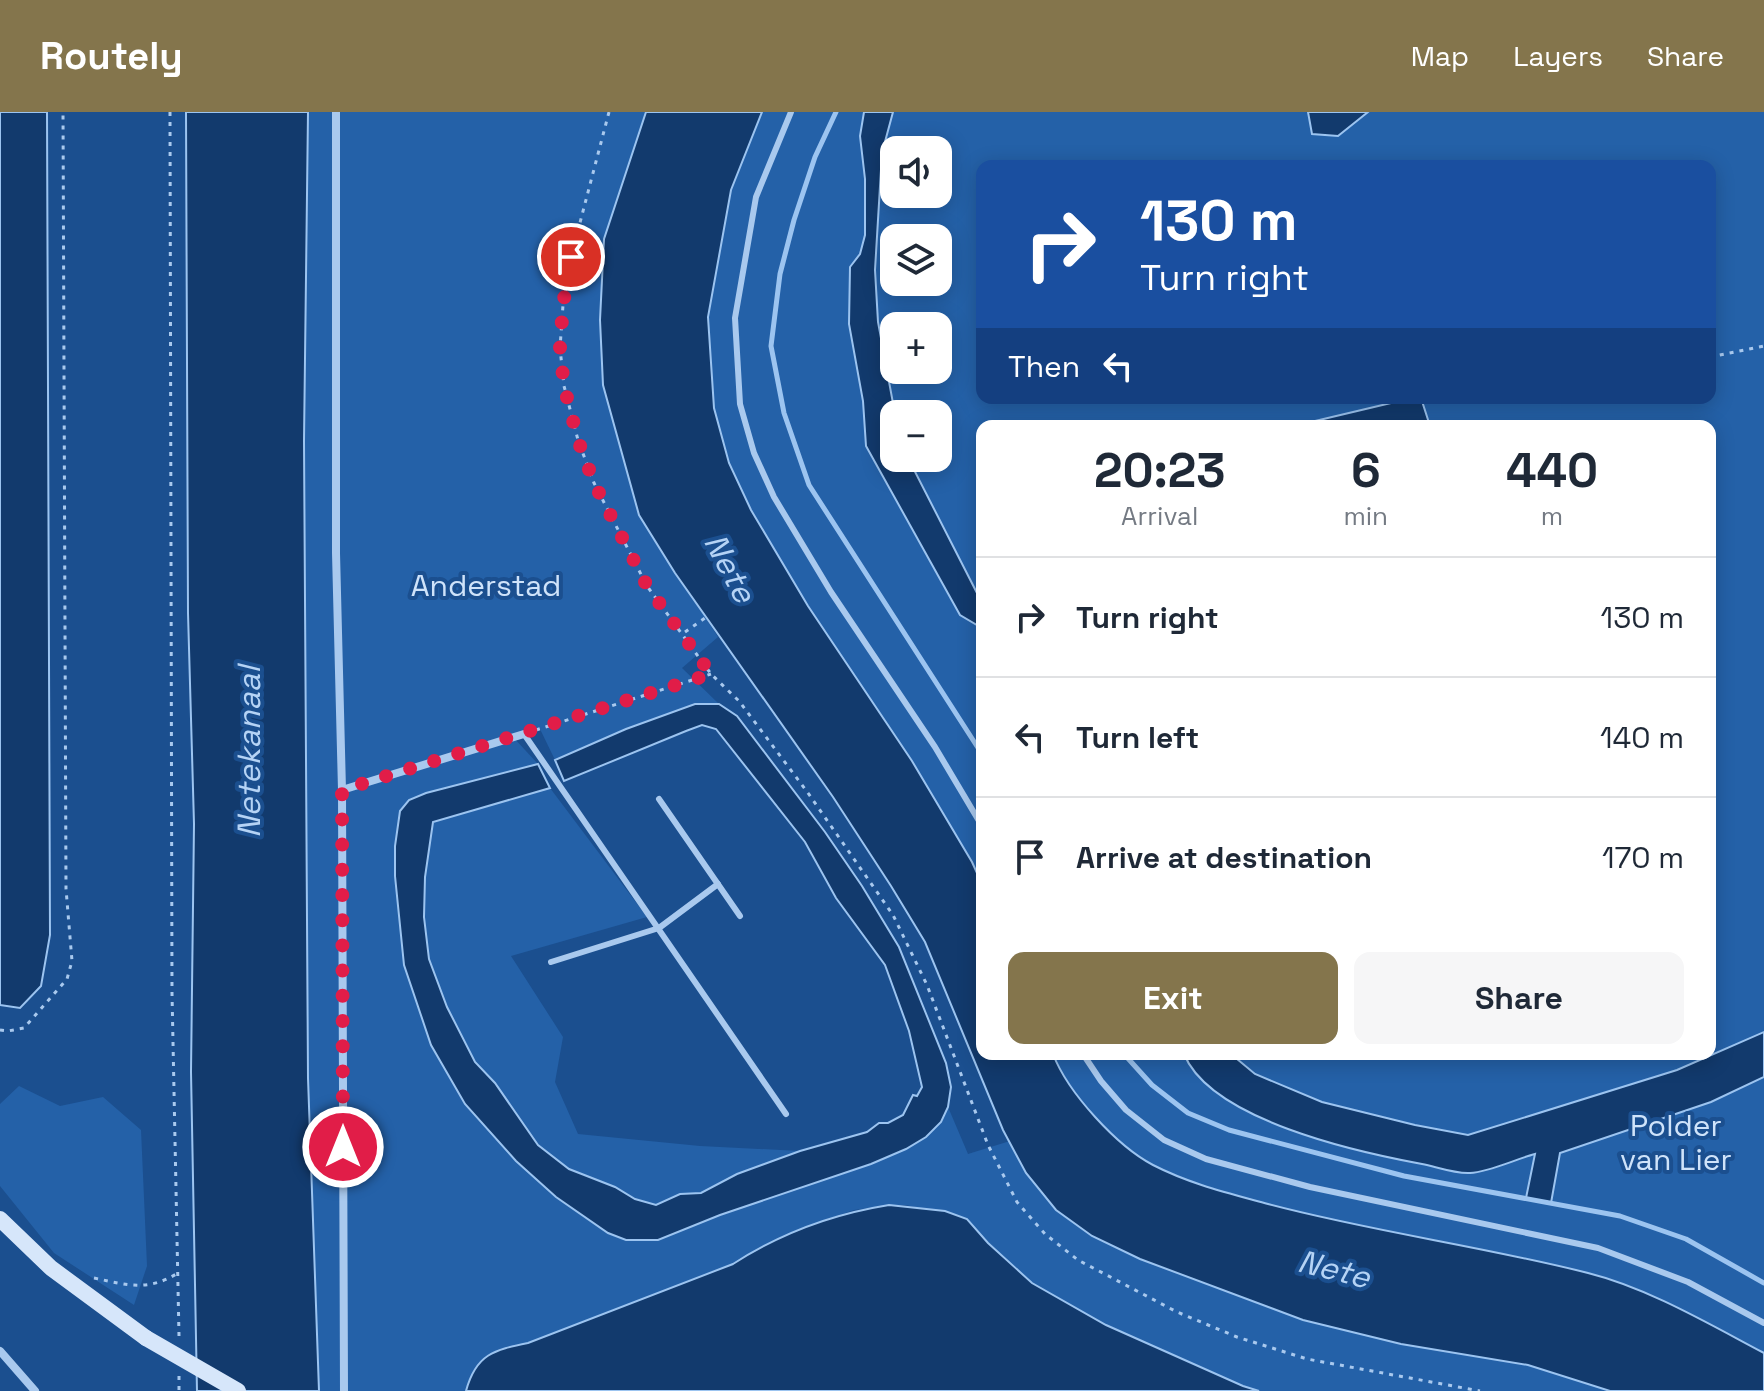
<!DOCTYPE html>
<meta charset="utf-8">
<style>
:root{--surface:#fff;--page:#f6f6f7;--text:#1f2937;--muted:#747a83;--line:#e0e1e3;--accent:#84754c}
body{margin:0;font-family:"Space Grotesk",sans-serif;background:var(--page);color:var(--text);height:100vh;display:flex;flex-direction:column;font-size:30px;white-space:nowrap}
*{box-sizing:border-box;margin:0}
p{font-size:26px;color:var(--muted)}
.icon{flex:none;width:44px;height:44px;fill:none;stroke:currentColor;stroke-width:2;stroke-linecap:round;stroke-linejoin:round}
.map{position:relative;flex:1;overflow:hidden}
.side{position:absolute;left:976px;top:308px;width:740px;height:640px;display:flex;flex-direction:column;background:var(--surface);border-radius:16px;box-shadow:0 4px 20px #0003}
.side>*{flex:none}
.hud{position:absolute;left:976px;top:48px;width:740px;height:244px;border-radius:16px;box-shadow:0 4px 20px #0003;background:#1a4fa0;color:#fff;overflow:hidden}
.fabs{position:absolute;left:880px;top:24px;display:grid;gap:16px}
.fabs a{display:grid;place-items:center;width:72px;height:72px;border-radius:16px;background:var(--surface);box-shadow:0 4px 20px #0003;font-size:40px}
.pin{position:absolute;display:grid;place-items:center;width:68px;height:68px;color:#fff;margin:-34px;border:4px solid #fff;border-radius:50%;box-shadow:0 2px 8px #0007}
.me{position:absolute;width:88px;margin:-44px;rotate:0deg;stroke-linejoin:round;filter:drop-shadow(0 0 6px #0008)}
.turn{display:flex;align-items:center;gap:28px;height:168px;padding:0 32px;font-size:36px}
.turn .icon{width:104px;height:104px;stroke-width:2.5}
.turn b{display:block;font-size:56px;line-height:68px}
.then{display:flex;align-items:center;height:76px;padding:0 32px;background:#0003;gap:16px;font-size:30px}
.eta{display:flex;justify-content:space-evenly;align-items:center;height:136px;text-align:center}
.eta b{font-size:48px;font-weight:600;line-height:56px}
.action{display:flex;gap:16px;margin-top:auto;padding:16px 32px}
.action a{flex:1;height:92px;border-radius:16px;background:var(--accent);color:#fff;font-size:32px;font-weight:600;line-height:92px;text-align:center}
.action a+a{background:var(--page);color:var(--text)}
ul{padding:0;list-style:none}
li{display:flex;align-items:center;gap:24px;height:120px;padding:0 32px;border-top:2px solid var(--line)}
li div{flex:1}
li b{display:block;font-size:30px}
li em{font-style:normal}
header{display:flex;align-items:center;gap:48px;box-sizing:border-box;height:112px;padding:0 40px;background:var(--accent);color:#fff}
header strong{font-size:38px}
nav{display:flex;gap:44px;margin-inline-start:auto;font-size:28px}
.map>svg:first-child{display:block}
</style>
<header>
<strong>Routely</strong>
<nav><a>Map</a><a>Layers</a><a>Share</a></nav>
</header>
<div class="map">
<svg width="1764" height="1279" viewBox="0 0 1764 1279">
<rect width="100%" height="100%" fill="#1b4f8f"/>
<g fill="#2461a8" fill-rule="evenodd">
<path d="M 308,0 L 646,0 L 604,127 L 600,208 L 603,273 L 639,403 L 718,525 L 682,556 L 719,592 L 695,592 L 626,617 L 555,648 L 540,617 L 513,625 L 538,652 L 488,665 L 400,700 C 394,735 395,767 399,802 L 516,1049 L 556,1085 L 594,1112 L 626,1128 L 658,1128 L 720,1103 L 871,1052 L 926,1025 L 941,1010 L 948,995 L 968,1042 L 1010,1029 L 1026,1061 L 1140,1147 L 1303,1208 L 1401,1232 L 1528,1253 L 1610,1279 L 1259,1279 L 1243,1274 L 1106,1213 L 1032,1171 L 988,1131 L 967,1107 L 906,1093 L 889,1093 L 854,1098 L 794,1119 L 759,1136 L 733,1152 L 528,1231 C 494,1238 476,1242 466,1279 L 319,1279 L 308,966 L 304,329 Z"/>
<path d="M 762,0 L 1764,0 L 1764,1241 C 1709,1212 1648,1176 1588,1161 C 1482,1134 1373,1120 1268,1092 C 1228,1081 1190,1072 1153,1053 C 1117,1034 1068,981 1053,942 L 1710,942 L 1710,314 L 982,314 L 982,772 L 972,750 L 912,649 L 808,494 L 751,398 L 729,351 L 714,296 L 708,205 L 731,78 ZM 894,38 L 938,38 L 938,82 L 894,82 ZM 982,54 L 1710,54 L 1710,286 L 982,286 ZM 894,126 L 938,126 L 938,170 L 894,170 ZM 894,214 L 938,214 L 938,258 L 894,258 ZM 894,302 L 938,302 L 938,346 L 894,346 Z"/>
<path d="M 550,676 L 647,805 L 511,844 L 563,925 L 555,970 L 578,1022 L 700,1034 L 800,1039 L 737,1062 L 701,1081 L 680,1082 L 656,1093 L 635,1087 L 615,1075 L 569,1057 L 538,1033 L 495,971 L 475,950 L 447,895 L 429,847 L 424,805 L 425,765 L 433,710 Z"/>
<path d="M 19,974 L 60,994 L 103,985 L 141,1018 L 147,1154 L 134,1193 L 54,1141 L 0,1074 L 0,992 Z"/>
</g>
<g fill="#123a6d" stroke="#9cc4f0" stroke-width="2">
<path d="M 0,0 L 47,0 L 50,823 L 41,874 L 20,896 L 0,893 Z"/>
<path d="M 186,0 L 308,0 L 304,329 L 308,966 L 319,1279 L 197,1279 L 191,960 L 194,712 L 188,501 Z"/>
<path d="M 646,0 L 762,0 L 731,78 L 708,205 L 714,296 L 729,351 L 751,398 L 808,494 L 912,649 L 972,750 L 982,772 L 982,942 L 1053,942 C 1068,981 1117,1034 1153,1053 C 1190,1072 1228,1081 1268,1092 C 1373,1120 1482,1134 1588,1161 C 1648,1176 1709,1212 1764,1241 L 1764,1279 L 1610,1279 L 1528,1253 L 1401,1232 L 1303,1208 L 1140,1147 L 1092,1124 L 1056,1098 L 1026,1061 L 1003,1018 L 925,830 L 891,774 L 833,685 L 675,461 L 639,403 L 603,273 L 600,208 L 604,127 Z"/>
<path d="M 864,0 L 893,0 L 882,41 L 875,158 L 878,210 L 895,302 L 894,346 L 908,346 L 977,481 L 982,485 L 982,516 L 960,503 L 866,334 L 863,289 L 849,212 L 850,155 L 860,142 L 865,123 L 865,67 L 860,24 Z"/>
<path d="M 1308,0 L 1368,0 L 1338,24 L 1312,22 Z"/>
<path d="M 1412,286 L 1421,286 L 1430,314 L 1294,314 Z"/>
<path d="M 695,592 L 719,592 L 737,604 L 825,720 L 862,774 L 899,835 L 946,951 L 951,975 L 948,995 L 941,1010 L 926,1025 L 906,1037 L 871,1052 L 720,1103 L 658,1128 L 626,1128 L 608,1121 L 556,1085 L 516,1049 L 465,992 L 431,933 L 404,853 L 395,764 L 395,734 L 400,699 L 409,688 L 426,681 L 538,652 L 550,676 L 433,710 L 425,765 L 424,805 L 429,847 L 447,895 L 475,950 L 495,971 L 538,1033 L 569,1057 L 615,1075 L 635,1087 L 656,1093 L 680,1082 L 701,1081 L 737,1062 L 800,1039 L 867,1020 L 879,1011 L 888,1011 L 903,1003 L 913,983 L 917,984 L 922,975 L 909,919 L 885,853 L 836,786 L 805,730 L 716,617 L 702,613 L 686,619 L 564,669 L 555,648 L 626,617 Z"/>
<path d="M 1764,920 L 1764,965 L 1711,990 L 1560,1041 L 1551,1091 L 1526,1086 L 1535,1042 C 1516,1047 1489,1060 1470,1061 C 1455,1062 1437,1055 1422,1052 C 1357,1040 1211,1008 1184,942 L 1231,942 L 1255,962 L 1322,990 L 1415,1013 L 1468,1023 L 1677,958 Z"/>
<path d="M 889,1093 L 945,1099 L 967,1107 L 988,1131 L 1032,1171 L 1106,1213 L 1243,1274 L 1259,1279 L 466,1279 C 476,1242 494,1238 528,1231 L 733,1152 C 781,1121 833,1102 889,1093 Z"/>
</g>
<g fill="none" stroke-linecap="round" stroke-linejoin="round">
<g stroke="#9cc4f0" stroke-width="5">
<path d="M 836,0 L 815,45 L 794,108 L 780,162 L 771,234 L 784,301 L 809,373 L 982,642"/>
<path d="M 1124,942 L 1152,973 L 1188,1001 L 1229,1018 L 1404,1064 L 1620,1104 L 1686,1127 L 1764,1171"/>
</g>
<g stroke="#a9c9ee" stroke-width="3" stroke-dasharray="4 6" stroke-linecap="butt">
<path d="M 170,0 L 172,881 L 179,1224"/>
<path d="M 609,0 L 571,145 L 563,193 L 560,236 L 564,274 L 578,328 L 594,371 L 647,474 L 711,562 L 739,589 L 808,681 L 893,803 L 927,873 L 988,1033 L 1017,1090 L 1045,1122 L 1078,1148 L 1177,1200 L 1237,1225 L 1307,1247 L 1480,1279"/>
<path d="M 1710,245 L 1764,234"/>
<path d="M 685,520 L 705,506"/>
<path d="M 536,618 L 711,562"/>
<path d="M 0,918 L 8,919 L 24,916 L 67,867 L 72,849 L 66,777 L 63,0"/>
<path d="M 94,1166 C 128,1173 147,1180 178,1161"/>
<path d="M 179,1264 L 179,1279"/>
</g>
<g stroke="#a9c9ee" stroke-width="6">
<path d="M 791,0 L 756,85 L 735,206 L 740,292 L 754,341 L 774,385 L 831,480 L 935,635 L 982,714"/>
<path d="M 524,622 L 786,1002"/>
<path d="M 659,687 L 740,804"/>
<path d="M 551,850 L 659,816 L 718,772"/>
<path d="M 1083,942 L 1101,969 L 1126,998 L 1164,1028 L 1206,1047 L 1310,1075 L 1598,1136 L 1688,1170 L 1764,1211"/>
</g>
<g stroke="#a9c9ee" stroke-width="8">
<path d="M 336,0 L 336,441 L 342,678 L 344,1279"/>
<path d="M 342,678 L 524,622"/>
<path d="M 0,1239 L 35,1279"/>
</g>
<path stroke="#d6e6fa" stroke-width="16" d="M 0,1107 L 51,1156 L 146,1226"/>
<path stroke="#d6e6fa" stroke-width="16" d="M 146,1226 L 238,1279"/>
</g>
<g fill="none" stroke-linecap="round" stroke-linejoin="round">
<path stroke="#e11d48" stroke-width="14" stroke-dasharray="0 25.2" d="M 343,1035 L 342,678 L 711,562 L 647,474 L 594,371 L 578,328 L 564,274 L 560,236 L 563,193 L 571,145"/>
</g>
<g text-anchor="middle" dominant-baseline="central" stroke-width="8" stroke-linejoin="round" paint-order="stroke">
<g font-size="30" fill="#cfe3fa" stroke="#1b4f8f">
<text x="486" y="473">Anderstad</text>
<text x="1676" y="1013">Polder<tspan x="1676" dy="34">van Lier</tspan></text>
</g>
<g font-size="32" font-style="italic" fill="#b5d3f5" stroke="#1b4f8f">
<text transform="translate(730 456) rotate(62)">Nete</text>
<text transform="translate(249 640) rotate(-90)">Netekanaal</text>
<text transform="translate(1334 1157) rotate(14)">Nete</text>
</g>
</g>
</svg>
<div class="fabs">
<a><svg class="icon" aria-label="sound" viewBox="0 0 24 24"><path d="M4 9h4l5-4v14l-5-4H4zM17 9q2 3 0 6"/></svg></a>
<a><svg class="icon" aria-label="layers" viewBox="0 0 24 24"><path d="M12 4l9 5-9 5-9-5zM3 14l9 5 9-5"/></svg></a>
<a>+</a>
<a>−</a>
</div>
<div class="pin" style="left:571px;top:145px;background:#d93025"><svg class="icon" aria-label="arrive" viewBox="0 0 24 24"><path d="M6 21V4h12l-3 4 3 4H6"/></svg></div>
<svg class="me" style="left:343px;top:1035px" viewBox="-20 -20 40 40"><circle r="17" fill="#e11d48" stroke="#fff" stroke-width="3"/><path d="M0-11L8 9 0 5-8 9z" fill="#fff"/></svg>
<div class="hud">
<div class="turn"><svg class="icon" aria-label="right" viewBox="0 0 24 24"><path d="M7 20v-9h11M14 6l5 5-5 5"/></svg><div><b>130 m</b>Turn right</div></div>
<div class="then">Then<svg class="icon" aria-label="left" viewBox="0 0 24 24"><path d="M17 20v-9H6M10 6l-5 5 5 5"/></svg></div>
</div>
<section class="side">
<div class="eta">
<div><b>20:23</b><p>Arrival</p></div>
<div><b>6</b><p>min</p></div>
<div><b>440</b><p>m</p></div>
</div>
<ul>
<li><svg class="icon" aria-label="right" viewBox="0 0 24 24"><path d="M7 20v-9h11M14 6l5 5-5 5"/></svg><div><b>Turn right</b></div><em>130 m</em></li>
<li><svg class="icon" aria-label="left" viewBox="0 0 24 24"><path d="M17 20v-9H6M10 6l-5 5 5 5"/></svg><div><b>Turn left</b></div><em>140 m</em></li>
<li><svg class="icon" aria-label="arrive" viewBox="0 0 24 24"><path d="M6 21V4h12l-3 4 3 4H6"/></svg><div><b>Arrive at destination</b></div><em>170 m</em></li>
</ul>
<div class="action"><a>Exit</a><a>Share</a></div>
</section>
</div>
